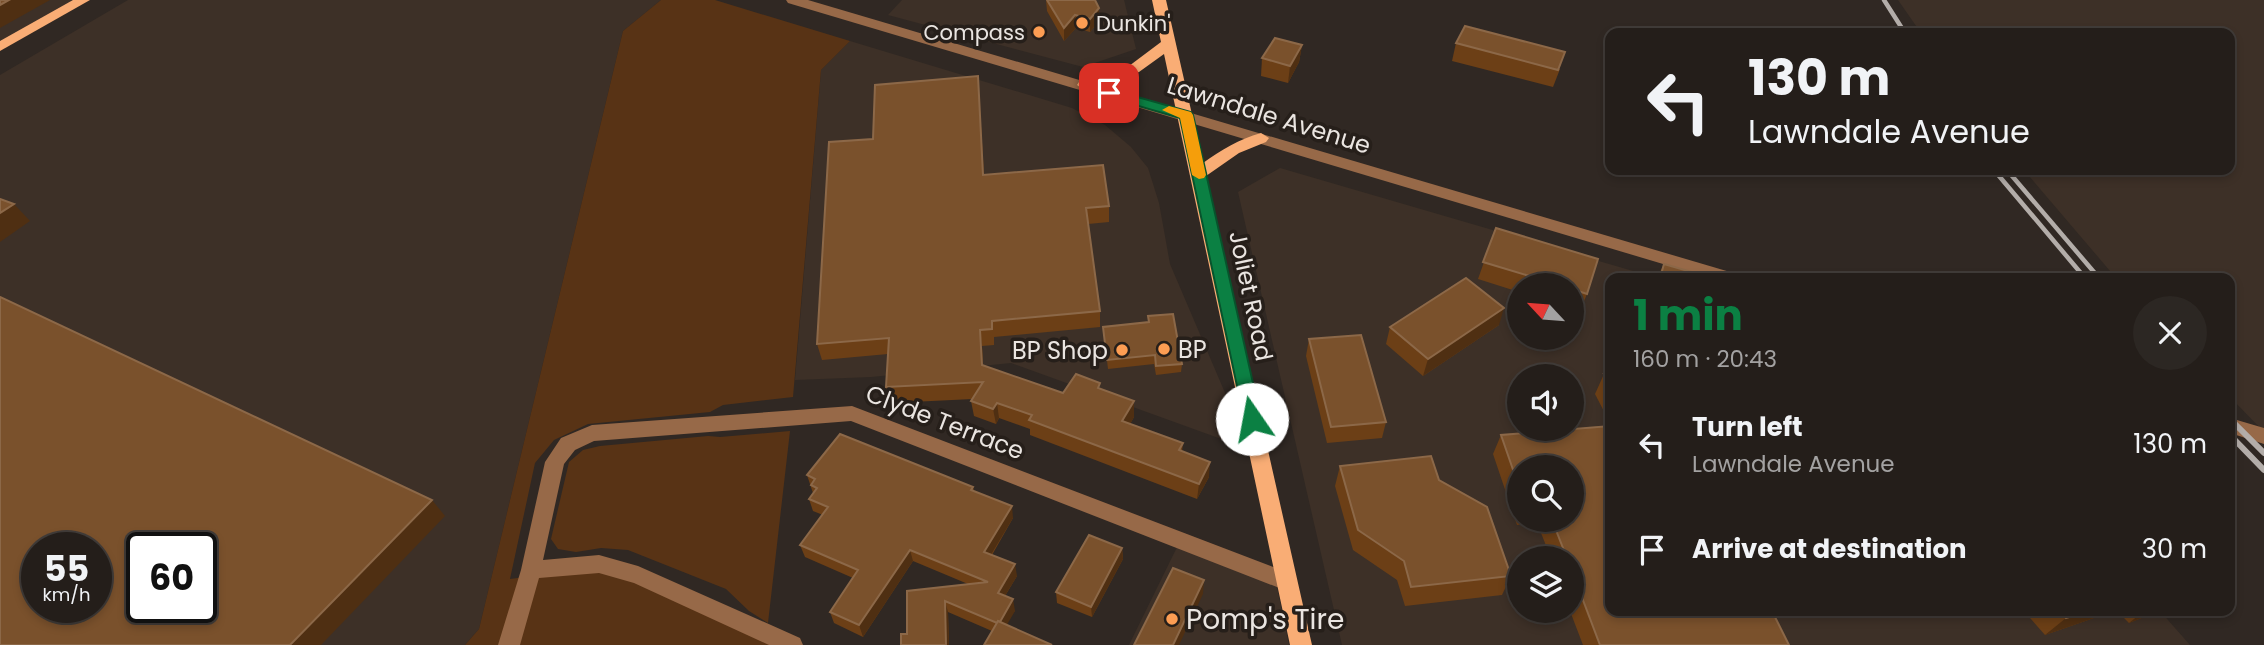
<!DOCTYPE html>
<meta charset="utf-8">
<style>
:root{--surface:#241e1a;--page:#2c2723;--text:#f1f3f6;--muted:#a3a2a2;--line:#413c39;--accent:#0b8043}
body{margin:0;font-family:Poppins,sans-serif;background:var(--page);color:var(--text);height:100vh;display:flex;flex-direction:column;font-size:26px;white-space:nowrap}
*{box-sizing:border-box;margin:0}
p{font-size:23px;color:var(--muted)}
.icon{flex:none;width:38px;height:38px;fill:none;stroke:currentColor;stroke-width:2;stroke-linecap:round;stroke-linejoin:round}
.map{position:relative;flex:1;overflow:hidden}
.side{position:absolute;left:1605px;top:273px;width:630px;height:343px;display:flex;flex-direction:column;background:var(--surface);border-radius:14px;box-shadow:0 4px 10px #0003,0 0 0 2px var(--line)}
.side>*{flex:none}
.top-card{position:absolute;left:1605px;top:28px;width:630px;height:147px;border-radius:14px;box-shadow:0 4px 10px #0003,0 0 0 2px var(--line);background:#241e1a;color:var(--text);overflow:hidden}
.needle{width:46px;rotate:296deg}
.buttons{position:absolute;left:1507px;top:273px;display:grid;gap:14px}
.buttons a{display:grid;place-items:center;width:77px;height:77px;border-radius:50%;background:var(--surface);box-shadow:0 4px 10px #0003,0 0 0 2px var(--line);font-size:35px}
.speed{position:absolute;left:21px;top:532px;display:flex;gap:14px;font-size:35px;font-weight:700;text-align:center}
.speed>*{display:grid;place-content:center;width:91px;height:91px;border-radius:50%;background:var(--surface);box-shadow:0 4px 10px #0003,0 0 0 2px var(--line);line-height:1}
.speed small{font-size:18px;font-weight:400}
.speed .limit{border:4px solid #111;border-radius:10px;background:#fff;color:#111}
.pin{position:absolute;display:grid;place-items:center;width:60px;height:60px;color:#fff;margin:-30px;border-radius:14px;box-shadow:0 4px 10px #0006}
.me{position:absolute;width:77px;margin:-38px;rotate:348deg;stroke-linejoin:round;filter:drop-shadow(0 0 5px #0008)}
.turn{display:flex;align-items:center;gap:24px;height:147px;padding:0 28px;font-size:32px}
.turn .icon{width:91px;height:91px;stroke-width:2.5}
.turn b{display:block;font-size:49px;line-height:60px}
.round{display:grid;place-items:center;flex:none;width:74px;height:74px;border-radius:37px;background:var(--page)}
.headline{display:flex;align-items:center;justify-content:space-between;height:119px;padding:0 28px}
h1{font-size:42px;font-weight:700;line-height:52px;color:var(--accent)}
ul{padding:0;list-style:none}
li{display:flex;align-items:center;gap:21px;height:105px;padding:0 28px}
li div{flex:1}
li b{display:block;font-size:26px}
li em{font-style:normal}
.map>svg:first-child{display:block}
</style>
<div class="map">
<svg width="2264" height="645" viewBox="0 0 2264 645">
<rect width="100%" height="100%" fill="#302823"/>
<g fill="#3d3027" fill-rule="evenodd">
<path d="M 0,0 L 79,0 L 0,45 Z"/>
<path d="M 128,0 L 661,0 L 623,31 L 479,629 L 465,645 L 0,645 L 0,75 ZM 37,548 L 96,548 L 96,607 L 37,607 ZM 142,548 L 201,548 L 201,607 L 142,607 Z"/>
<path d="M 902,0 L 1124,0 L 1136,49 L 1083,67 L 888,15 Z"/>
<path d="M 1898,0 L 2264,0 L 2264,432 L 2230,397 L 2230,278 L 2116,278 L 2024,170 L 2230,170 L 2230,33 L 1921,33 Z"/>
<path d="M 850,41 L 1072,108 L 1105,125 L 1131,147 L 1148,168 L 1159,203 L 1170,264 L 1249,449 L 1011,363 L 871,377 L 795,380 L 821,70 Z"/>
<path d="M 1280,168 L 1657,278 L 1610,278 L 1610,611 L 2160,611 L 2190,645 L 1342,645 L 1238,192 ZM 1519,285 L 1572,285 L 1572,338 L 1519,338 ZM 1519,376 L 1572,376 L 1572,429 L 1519,429 ZM 1519,467 L 1572,467 L 1572,520 L 1519,520 ZM 1519,558 L 1572,558 L 1572,611 L 1519,611 Z"/>
<path d="M 1184,533 L 1273,568 L 1289,645 L 1129,645 Z"/>
</g>
<g fill="#583315">
<path d="M 661,0 L 715,0 L 850,41 L 821,70 L 793,397 L 723,405 L 710,412 L 588,424 L 554,440 L 535,463 L 510,579 L 594,568 L 635,581 L 772,645 L 465,645 L 479,629 L 623,31 Z"/>
<path d="M 790,431 L 768,623 L 749,611 L 726,589 L 628,550 L 601,548 L 576,552 L 558,549 L 551,539 L 569,462 L 583,450 L 600,446 L 708,436 L 720,437 Z"/>
</g>
<g fill="none" stroke-linecap="round" stroke-linejoin="round">
<g fill="#976948" fill-rule="evenodd">
<path d="M 786,0 L 808,0 L 1730,272 L 1738,278 L 1710,278 L 788,3 Z"/>
<path d="M 852,406 L 1294,575 L 1297,582 L 1294,589 L 1287,591 L 851,421 L 594,441 L 575,450 L 564,464 L 543,560 L 599,555 L 638,566 L 800,638 L 803,645 L 769,645 L 634,583 L 599,573 L 539,578 L 520,645 L 498,645 L 521,570 L 545,462 L 561,438 L 592,425 Z"/>
<path d="M 2230,418 L 2264,428 L 2264,444 L 2230,433 Z"/>
</g>
<g fill="#f9ad75" fill-rule="evenodd">
<path d="M 73,0 L 90,0 L 0,51 L 0,41 Z"/>
<path d="M 1152,0 L 1166,0 L 1203,163 C 1221,150 1239,139 1261,133 L 1269,138 L 1266,142 L 1239,153 L 1206,176 L 1312,645 L 1290,645 L 1164,54 L 1139,72 L 1084,90 L 1077,85 L 1079,82 L 1129,66 L 1161,42 Z"/>
</g>
<g stroke="#b3ada9" stroke-width="4.5">
<path d="M 1884,0 L 1905,33"/>
<path d="M 1994,170 L 2085,278"/>
<path d="M 2007,170 L 2099,278"/>
</g>
<g stroke="#b3ada9" stroke-width="6">
<path d="M 2230,419 L 2264,453"/>
<path d="M 2230,435 L 2264,470"/>
</g>
</g>
<g fill="#6c3f16" fill-rule="evenodd">
<path d="M 1046,0 L 1095,0 L 1099,21 L 1090,32 L 1076,28 L 1064,41 L 1047,11 Z"/>
<path d="M 1456,43 L 1560,69 L 1553,87 L 1452,61 Z"/>
<path d="M 1302,45 L 1299,62 L 1288,83 L 1261,76 L 1262,58 Z"/>
<path d="M 978,76 L 979,93 L 984,175 L 1109,206 L 1109,222 L 1088,224 L 1100,311 L 1100,327 L 994,337 L 994,345 L 982,346 L 983,366 L 1063,393 L 1101,389 L 1134,401 L 1134,417 L 1130,424 L 1183,443 L 1182,451 L 1209,477 L 1197,499 L 1030,435 L 1030,429 L 999,418 L 996,424 L 974,416 L 971,401 L 973,399 L 890,403 L 886,387 L 888,354 L 822,360 L 817,344 L 873,139 Z"/>
<path d="M 1496,228 L 1598,259 L 1587,294 L 1580,311 L 1572,308 L 1572,285 L 1519,285 L 1519,292 L 1478,279 Z"/>
<path d="M 1664,264 L 1712,278 L 1657,278 Z"/>
<path d="M 1148,316 L 1182,364 L 1181,372 L 1156,375 L 1154,364 L 1108,369 L 1103,327 L 1148,322 Z"/>
<path d="M 1499,325 L 1423,376 L 1386,344 L 1390,327 Z"/>
<path d="M 1309,339 L 1386,422 L 1382,438 L 1327,443 L 1306,356 Z"/>
<path d="M 1610,373 L 1610,423 L 1595,394 L 1604,374 Z"/>
<path d="M 1501,435 L 1789,645 L 1583,645 L 1570,611 L 1572,611 L 1572,558 L 1551,558 L 1537,523 L 1517,525 L 1493,454 ZM 1519,467 L 1572,520 L 1519,520 Z"/>
<path d="M 1340,466 L 1439,480 L 1511,576 L 1502,595 L 1405,606 L 1397,580 L 1353,550 L 1335,486 Z"/>
<path d="M 807,475 L 973,487 L 974,491 L 1013,518 L 992,555 L 1017,576 L 1005,596 L 1015,611 L 992,631 L 948,612 L 949,645 L 901,645 L 907,634 L 907,591 L 968,584 L 913,561 L 863,637 L 834,623 L 830,612 L 853,578 L 805,557 L 800,545 L 823,515 L 813,511 L 809,499 L 813,493 Z"/>
<path d="M 1122,548 L 1123,559 L 1092,617 L 1057,603 L 1056,592 Z"/>
<path d="M 2024,611 L 2114,611 L 2045,635 Z"/>
<path d="M 2117,611 L 2159,611 L 2129,623 Z"/>
</g>
<g fill="#4f2f12">
<path d="M 9,0 L 50,0 L 0,28 L 0,5 Z"/>
<path d="M 1099,8 L 1099,21 L 1090,32 L 1090,19 Z"/>
<path d="M 1075,15 L 1076,28 L 1064,41 L 1064,28 Z"/>
<path d="M 1302,45 L 1299,62 L 1288,83 L 1290,66 Z"/>
<path d="M 978,76 L 979,93 L 985,192 L 983,175 Z"/>
<path d="M 14,204 L 30,221 L 0,242 L 0,213 Z"/>
<path d="M 1504,308 L 1499,325 L 1423,376 L 1428,359 Z"/>
<path d="M 980,330 L 982,346 L 984,381 L 982,365 Z"/>
<path d="M 1134,401 L 1134,417 L 1123,437 L 1122,421 Z"/>
<path d="M 997,403 L 999,418 L 996,424 L 993,409 Z"/>
<path d="M 1210,462 L 1209,477 L 1197,499 L 1199,484 Z"/>
<path d="M 432,500 L 445,516 L 321,645 L 290,645 Z"/>
<path d="M 1012,506 L 1013,518 L 986,563 L 984,552 Z"/>
<path d="M 1122,548 L 1123,559 L 1092,617 L 1091,607 Z"/>
<path d="M 910,550 L 913,561 L 863,637 L 859,625 Z"/>
<path d="M 1015,564 L 1017,576 L 1000,604 L 998,593 Z"/>
<path d="M 1204,580 L 1203,594 L 1179,645 L 1173,645 Z"/>
<path d="M 1013,599 L 1015,611 L 1001,635 L 999,624 Z"/>
<path d="M 945,601 L 948,612 L 949,645 L 946,645 Z"/>
<path d="M 2087,611 L 2114,611 L 2045,635 L 2066,618 Z"/>
<path d="M 2144,611 L 2159,611 L 2129,623 Z"/>
</g>
<g fill="#7a512c" stroke="#8c6848" stroke-width="2" fill-rule="evenodd">
<path d="M 0,0 L 9,0 L 0,5 Z"/>
<path d="M 1047,0 L 1095,0 L 1099,8 L 1090,19 L 1075,15 L 1064,28 Z"/>
<path d="M 1465,26 L 1565,52 L 1558,70 L 1456,43 Z"/>
<path d="M 1275,38 L 1302,45 L 1290,66 L 1262,58 Z"/>
<path d="M 978,76 L 983,175 L 1103,165 L 1109,206 L 1086,208 L 1100,311 L 992,321 L 992,329 L 980,330 L 982,365 L 1063,393 L 1076,374 L 1100,383 L 1098,388 L 1134,401 L 1122,421 L 1183,443 L 1179,450 L 1210,462 L 1199,484 L 1029,420 L 1032,415 L 997,403 L 993,409 L 971,401 L 983,382 L 886,387 L 889,338 L 817,344 L 829,142 L 873,139 L 875,85 Z"/>
<path d="M 0,199 L 14,204 L 0,213 Z"/>
<path d="M 1496,228 L 1598,259 L 1587,294 L 1572,289 L 1572,285 L 1559,285 L 1483,262 Z"/>
<path d="M 1664,264 L 1712,278 L 1660,278 Z"/>
<path d="M 1466,278 L 1504,308 L 1428,359 L 1390,327 Z"/>
<path d="M 0,297 L 432,500 L 290,645 L 0,645 ZM 37,548 L 96,548 L 96,607 L 37,607 ZM 142,548 L 201,548 L 201,607 L 142,607 Z"/>
<path d="M 1173,314 L 1182,364 L 1156,366 L 1155,355 L 1107,360 L 1103,327 L 1149,322 L 1148,316 Z"/>
<path d="M 1361,335 L 1386,422 L 1331,427 L 1309,339 Z"/>
<path d="M 1610,373 L 1610,385 L 1604,374 Z"/>
<path d="M 1610,426 L 1610,611 L 1772,611 L 1789,645 L 1600,645 L 1572,571 L 1572,558 L 1567,558 L 1552,520 L 1572,520 L 1572,467 L 1519,467 L 1519,487 L 1501,435 Z"/>
<path d="M 840,434 L 973,487 L 971,490 L 1012,506 L 984,552 L 1015,564 L 998,593 L 1013,599 L 1000,622 L 998,621 L 997,623 L 945,601 L 946,645 L 901,645 L 901,634 L 907,634 L 907,591 L 988,582 L 910,550 L 859,625 L 830,612 L 858,570 L 800,545 L 828,507 L 809,499 L 817,488 L 811,485 L 815,479 L 807,475 Z"/>
<path d="M 1431,456 L 1439,480 L 1487,507 L 1511,576 L 1411,587 L 1404,561 L 1358,530 L 1340,466 Z"/>
<path d="M 1089,535 L 1122,548 L 1091,607 L 1056,592 Z"/>
<path d="M 1173,568 L 1204,580 L 1173,645 L 1134,645 Z"/>
<path d="M 2059,611 L 2087,611 L 2066,618 Z"/>
<path d="M 998,621 L 1052,645 L 984,645 Z"/>
</g>
<path fill="#0b8043" stroke="#07532c" stroke-width="2" d="M 1109,89 L 1191,112 L 1193,115 L 1261,419 L 1258,424 L 1246,424 L 1244,419 L 1180,118 L 1104,96 L 1102,93 Z"/>
<path fill="#f59e0b" d="M 1169,106 L 1191,112 L 1193,115 L 1206,175 L 1204,178 L 1199,179 L 1192,175 L 1180,118 L 1162,110 Z"/>
<g fill="#fc9d53" stroke="#261f1a" stroke-width="2.5">
<circle cx="1082" cy="23" r="7"/>
<circle cx="1039" cy="32" r="7"/>
<circle cx="1164" cy="349" r="7"/>
<circle cx="1122" cy="350" r="7"/>
<circle cx="1172" cy="619" r="7"/>
</g>
<g text-anchor="middle" dominant-baseline="central" stroke-width="7" stroke-linejoin="round" paint-order="stroke">
<g font-size="21" fill="#eae5e1" stroke="#261f1a" text-anchor="start">
<text x="1096" y="23">Dunkin'</text>
<text x="1025" y="32" text-anchor="end">Compass</text>
</g>
<g font-size="24" fill="#eae5e1" stroke="#261f1a">
<text transform="translate(1269 115) rotate(17)">Lawndale Avenue</text>
<text transform="translate(1251 296) rotate(78)">Joliet Road</text>
<text transform="translate(945 422) rotate(21)">Clyde Terrace</text>
</g>
<g font-size="24" fill="#eae5e1" stroke="#261f1a" text-anchor="start">
<text x="1178" y="349">BP</text>
<text x="1108" y="350" text-anchor="end">BP Shop</text>
</g>
<g font-size="28" fill="#eae5e1" stroke="#261f1a" text-anchor="start">
<text x="1186" y="619">Pomp's Tire</text>
</g>
</g>
</svg>
<div class="buttons">
<a><svg class="needle" viewBox="-14 -14 28 28"><path d="M0-13l5 13h-10z" fill="#e53935"/><path d="M0 13l5-13h-10z" fill="#a3a2a2"/></svg></a>
<a><svg class="icon" aria-label="sound" viewBox="0 0 24 24"><path d="M4 9h4l5-4v14l-5-4H4zM17 9q2 3 0 6"/></svg></a>
<a><svg class="icon" aria-label="search" viewBox="0 0 24 24"><circle cx="10" cy="10" r="6"/><path d="M15 15l6 6"/></svg></a>
<a><svg class="icon" aria-label="layers" viewBox="0 0 24 24"><path d="M12 4l9 5-9 5-9-5zM3 14l9 5 9-5"/></svg></a>
</div>
<div class="speed"><div>55<small>km/h</small></div><div class="limit">60</div></div>
<div class="pin" style="left:1109px;top:93px;background:#d93025"><svg class="icon" aria-label="arrive" viewBox="0 0 24 24"><path d="M6 21V4h12l-3 4 3 4H6"/></svg></div>
<svg class="me" style="left:1252px;top:419px" viewBox="-20 -20 40 40"><circle r="19" fill="#fff"/><path d="M0-13L10 11 0 6-10 11z" fill="#0b8043"/></svg>
<div class="top-card">
<div class="turn"><svg class="icon" aria-label="left" viewBox="0 0 24 24"><path d="M17 20v-9H6M10 6l-5 5 5 5"/></svg><div><b>130 m</b>Lawndale Avenue</div></div>
</div>
<section class="side">
<div class="headline"><div><h1>1 min</h1><p>160 m · 20:43</p></div><a class="round"><svg class="icon" aria-label="close" viewBox="0 0 24 24"><path d="M6 6l12 12M18 6L6 18"/></svg></a></div>
<ul>
<li><svg class="icon" aria-label="left" viewBox="0 0 24 24"><path d="M17 20v-9H6M10 6l-5 5 5 5"/></svg><div><b>Turn left</b><p>Lawndale Avenue</p></div><em>130 m</em></li>
<li><svg class="icon" aria-label="arrive" viewBox="0 0 24 24"><path d="M6 21V4h12l-3 4 3 4H6"/></svg><div><b>Arrive at destination</b></div><em>30 m</em></li>
</ul>
</section>
</div>
